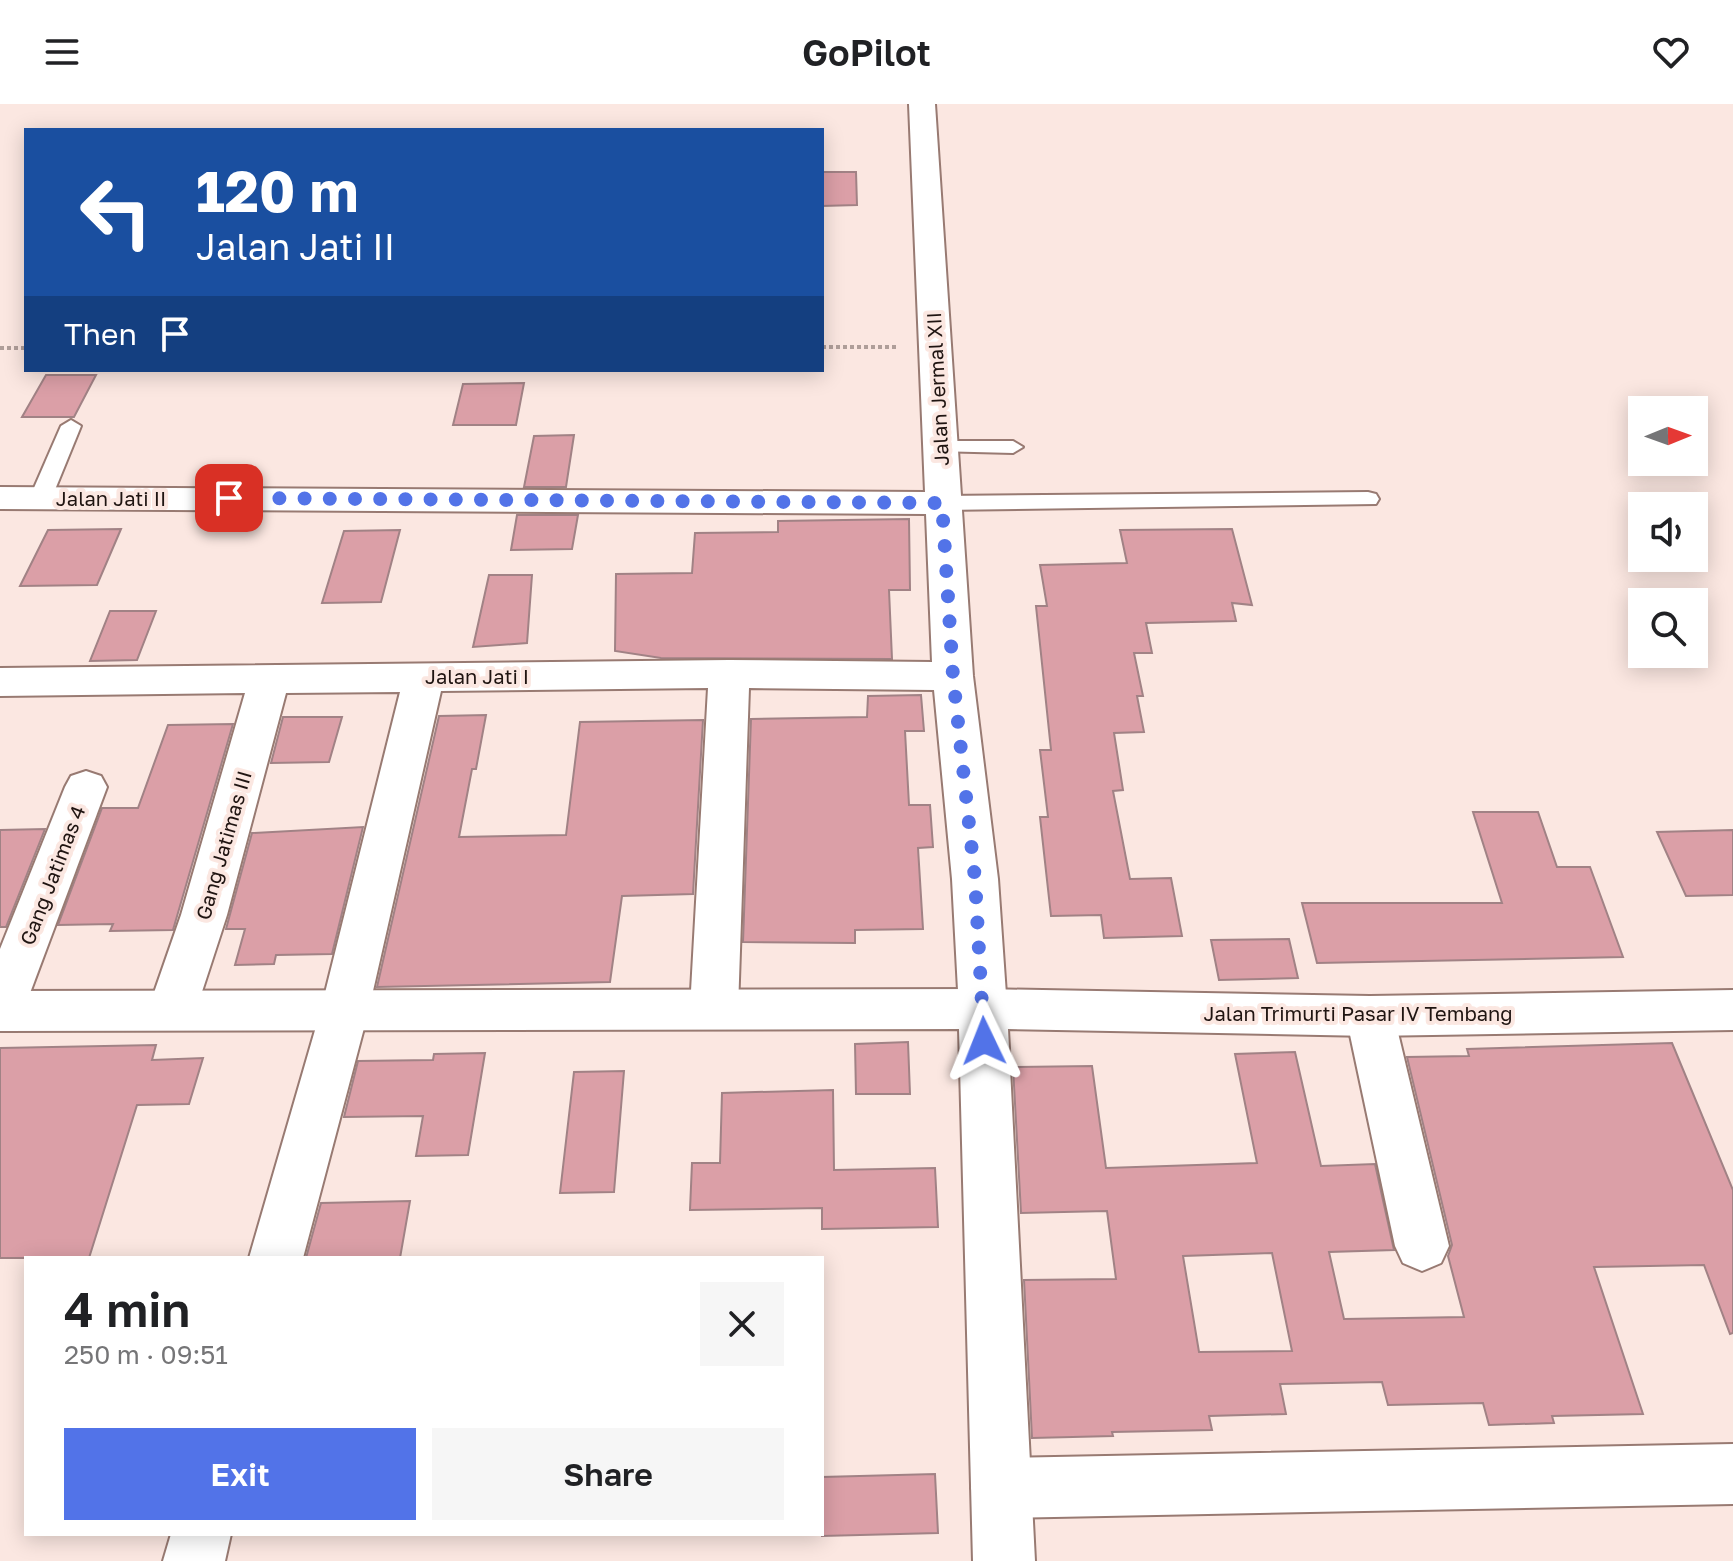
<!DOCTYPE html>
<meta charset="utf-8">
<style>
:root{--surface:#fff;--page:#f6f6f6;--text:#202124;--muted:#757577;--accent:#5273e8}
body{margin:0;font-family:"Golos Text",sans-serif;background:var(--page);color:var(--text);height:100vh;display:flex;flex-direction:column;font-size:30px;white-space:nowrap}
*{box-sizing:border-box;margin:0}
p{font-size:26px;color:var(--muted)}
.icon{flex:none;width:44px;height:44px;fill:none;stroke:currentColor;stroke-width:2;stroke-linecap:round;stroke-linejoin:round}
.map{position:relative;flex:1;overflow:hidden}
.panel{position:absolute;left:24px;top:1152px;width:800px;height:280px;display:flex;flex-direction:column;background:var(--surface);border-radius:0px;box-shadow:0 4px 20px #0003}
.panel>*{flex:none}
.top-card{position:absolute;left:24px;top:24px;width:800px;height:244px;border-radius:0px;box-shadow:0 4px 20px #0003;background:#1a4fa0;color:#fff;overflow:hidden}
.needle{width:52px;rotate:89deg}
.fabs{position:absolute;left:1628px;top:292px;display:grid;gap:16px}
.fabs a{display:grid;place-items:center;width:80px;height:80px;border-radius:0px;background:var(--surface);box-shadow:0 4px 20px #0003;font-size:40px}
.pin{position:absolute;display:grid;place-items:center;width:68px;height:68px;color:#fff;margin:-34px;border-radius:16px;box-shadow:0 4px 12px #0006}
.me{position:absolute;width:88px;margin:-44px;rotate:358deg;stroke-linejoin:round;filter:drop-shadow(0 0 6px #0008)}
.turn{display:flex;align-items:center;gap:28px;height:168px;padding:0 40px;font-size:36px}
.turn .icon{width:104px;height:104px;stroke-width:2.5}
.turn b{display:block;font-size:56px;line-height:68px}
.then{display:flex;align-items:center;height:76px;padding:0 40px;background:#0003;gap:16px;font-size:30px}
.round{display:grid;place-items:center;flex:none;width:84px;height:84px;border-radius:0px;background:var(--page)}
.summary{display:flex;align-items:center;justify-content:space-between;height:136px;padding:0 40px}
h1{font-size:48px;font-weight:600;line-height:60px}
.action{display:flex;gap:16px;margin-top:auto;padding:16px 40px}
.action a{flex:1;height:92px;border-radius:0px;background:var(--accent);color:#fff;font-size:32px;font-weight:600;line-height:92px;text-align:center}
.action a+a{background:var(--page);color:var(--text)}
header{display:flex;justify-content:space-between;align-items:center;height:104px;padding:0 40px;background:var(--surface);font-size:36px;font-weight:600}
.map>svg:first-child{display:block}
</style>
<header><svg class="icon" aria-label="menu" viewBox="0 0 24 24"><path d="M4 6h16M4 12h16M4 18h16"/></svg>GoPilot<svg class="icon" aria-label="heart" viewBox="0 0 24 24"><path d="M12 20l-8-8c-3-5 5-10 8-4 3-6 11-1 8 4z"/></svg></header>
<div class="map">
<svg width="1733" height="1457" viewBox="0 0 1733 1457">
<rect width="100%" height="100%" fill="#fbe7e1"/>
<g fill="#db9fa7" stroke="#a18285" stroke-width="2" fill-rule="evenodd">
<path d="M 822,68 L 856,68 L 857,101 L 822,102 Z"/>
<path d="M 46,271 L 96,271 L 74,313 L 22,313 Z"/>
<path d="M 524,279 L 516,321 L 453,321 L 463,280 Z"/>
<path d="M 574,331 L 566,383 L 524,383 L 534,332 Z"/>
<path d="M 517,411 L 578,411 L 572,445 L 511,446 Z"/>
<path d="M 909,415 L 910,486 L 889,486 L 892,555 L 661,554 L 615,547 L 616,470 L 692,469 L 695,429 L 778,428 L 778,417 Z"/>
<path d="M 121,425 L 97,481 L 20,482 L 48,426 Z"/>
<path d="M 1232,425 L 1252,501 L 1232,499 L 1236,517 L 1146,519 L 1152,549 L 1134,549 L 1143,592 L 1137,592 L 1144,628 L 1114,629 L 1123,686 L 1113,687 L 1130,775 L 1171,774 L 1182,832 L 1104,834 L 1101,811 L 1051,812 L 1040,713 L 1048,713 L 1040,646 L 1051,646 L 1036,502 L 1047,502 L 1040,461 L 1127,459 L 1120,426 Z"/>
<path d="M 400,426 L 381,498 L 322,499 L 344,427 Z"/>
<path d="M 489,471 L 532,471 L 527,539 L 473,543 Z"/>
<path d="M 110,507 L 156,507 L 137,556 L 90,557 Z"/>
<path d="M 921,591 L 924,627 L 905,627 L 909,701 L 930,701 L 933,743 L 918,744 L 923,825 L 855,826 L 855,839 L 743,838 L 751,615 L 867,613 L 868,592 Z"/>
<path d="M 486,611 L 476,665 L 472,665 L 459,733 L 566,731 L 580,618 L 703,616 L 693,790 L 622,792 L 610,878 L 377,883 L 439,612 Z"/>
<path d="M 283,613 L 342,613 L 329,658 L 271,659 Z"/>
<path d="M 233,620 L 173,826 L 110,827 L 113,820 L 58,821 L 102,704 L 138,704 L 168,621 Z"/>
<path d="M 1473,708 L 1538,708 L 1557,763 L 1590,763 L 1623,853 L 1317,859 L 1302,799 L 1502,799 Z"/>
<path d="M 363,723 L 332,850 L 276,851 L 274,860 L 235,861 L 245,825 L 226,825 L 252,729 Z"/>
<path d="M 45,725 L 6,823 L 0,823 L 0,726 Z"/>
<path d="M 1733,726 L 1733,791 L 1686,792 L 1657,728 Z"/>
<path d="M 1289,835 L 1298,874 L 1219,876 L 1211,836 Z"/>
<path d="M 908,938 L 910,990 L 856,990 L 855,940 Z"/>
<path d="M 1672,939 L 1733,1086 L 1733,1229 L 1730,1230 L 1704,1161 L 1594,1163 L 1643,1310 L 1552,1312 L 1554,1319 L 1489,1321 L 1483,1299 L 1388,1301 L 1382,1278 L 1280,1280 L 1286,1310 L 1209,1312 L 1212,1326 L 1112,1328 L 1113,1332 L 1032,1334 L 1024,1176 L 1116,1175 L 1107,1107 L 1021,1109 L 1013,963 L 1092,962 L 1106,1064 L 1257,1059 L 1235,950 L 1295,948 L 1321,1062 L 1375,1060 L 1394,1146 L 1329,1148 L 1344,1215 L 1464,1213 L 1448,1152 L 1452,1141 L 1407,953 L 1469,952 L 1467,945 ZM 1272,1149 L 1292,1247 L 1199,1248 L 1183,1152 Z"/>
<path d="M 156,941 L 152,956 L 203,954 L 189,1000 L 137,1001 L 89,1154 L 0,1154 L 0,944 Z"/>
<path d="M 485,949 L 468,1051 L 416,1052 L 423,1012 L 344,1013 L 358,957 L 433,956 L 434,950 Z"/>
<path d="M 624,967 L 614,1088 L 560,1089 L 574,968 Z"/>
<path d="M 833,986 L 834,1066 L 935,1064 L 938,1123 L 822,1125 L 822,1104 L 690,1106 L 692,1059 L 720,1059 L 722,989 Z"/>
<path d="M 410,1097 L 400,1154 L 306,1154 L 321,1099 Z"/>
<path d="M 935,1370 L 938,1429 L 822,1432 L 822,1373 Z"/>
</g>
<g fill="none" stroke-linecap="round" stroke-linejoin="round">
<g stroke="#987a72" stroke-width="4">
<g id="lane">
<path d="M 71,316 L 81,322 L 52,393 L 49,398 L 33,398 L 30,393 L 61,322 Z"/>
<path d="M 942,337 L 1013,337 L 1023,343 L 1013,349 L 935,347 L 932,343 Z"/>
<path d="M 1368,388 L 1376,390 L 1379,395 L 1376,400 L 942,406 L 931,399 L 942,392 Z"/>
</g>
</g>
<g stroke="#987a72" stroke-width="4">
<g id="street">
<path d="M 909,0 L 935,0 L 973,572 L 998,775 L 1007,905 L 1000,919 L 983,925 L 966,919 L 959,905 L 952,775 L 934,586 L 749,584 L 738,905 L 731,919 L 714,925 L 697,919 L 690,905 L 708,584 L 441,587 L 368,909 L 303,1154 L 249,1154 L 320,909 L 400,588 L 286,589 L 227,811 L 196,906 L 189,920 L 172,926 L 155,920 L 148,906 L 181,811 L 245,589 L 0,592 L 0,564 L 729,556 L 932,558 L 926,410 L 0,405 L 0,383 L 925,388 Z"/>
<path d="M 86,667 L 101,672 L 107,683 L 24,905 L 17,919 L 0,925 L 0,845 L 65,683 L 71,672 Z"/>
<path d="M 1370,892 L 1387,898 L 1394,912 L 1449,1142 L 1441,1159 L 1422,1167 L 1403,1159 L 1395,1142 L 1346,912 L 1353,898 Z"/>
<path d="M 1733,1340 L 1733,1400 L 1001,1414 L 980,1405 L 971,1384 L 980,1363 L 1001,1354 Z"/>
<path d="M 171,1430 L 231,1430 L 225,1457 L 163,1457 Z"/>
</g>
</g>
<g stroke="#987a72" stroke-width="4">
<path id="secondary" d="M 983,885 L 1370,892 L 1733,886 L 1733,926 L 1370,932 L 1008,925 L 1035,1457 L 973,1457 L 959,925 L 0,927 L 0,887 Z"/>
</g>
<g stroke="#af9e99" stroke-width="4" stroke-dasharray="4 3" stroke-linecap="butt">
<path d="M 822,243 L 898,243"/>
<path d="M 0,244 L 26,244"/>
</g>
<use href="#lane" fill="#fff" fill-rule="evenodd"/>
<use href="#street" fill="#fff" fill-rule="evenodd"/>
<use href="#secondary" fill="#fff" fill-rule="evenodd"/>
</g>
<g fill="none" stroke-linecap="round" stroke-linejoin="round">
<path stroke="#5273e8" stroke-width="14" stroke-dasharray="0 25.2" d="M 229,394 L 942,399 L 953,572 L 975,775 L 984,937"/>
</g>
<g text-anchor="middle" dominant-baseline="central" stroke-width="8" stroke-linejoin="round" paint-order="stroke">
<g font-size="20" fill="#1f1411" stroke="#fbe7e1">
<text transform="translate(937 285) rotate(-93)">Jalan Jermal XII</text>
<text x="111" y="394">Jalan Jati II</text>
<text x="477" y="572">Jalan Jati I</text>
<text transform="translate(223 741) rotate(-74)">Gang Jatimas III</text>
<text transform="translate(52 771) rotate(-69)">Gang Jatimas 4</text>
<text x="1358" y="909">Jalan Trimurti Pasar IV Tembang</text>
</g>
</g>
</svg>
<div class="fabs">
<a><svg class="needle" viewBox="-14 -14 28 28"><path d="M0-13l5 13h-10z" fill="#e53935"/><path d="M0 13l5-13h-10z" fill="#757577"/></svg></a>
<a><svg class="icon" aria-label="sound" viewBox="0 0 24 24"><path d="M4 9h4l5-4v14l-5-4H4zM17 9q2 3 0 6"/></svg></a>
<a><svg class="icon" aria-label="search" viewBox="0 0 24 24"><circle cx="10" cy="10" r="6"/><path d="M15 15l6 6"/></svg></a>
</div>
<div class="pin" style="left:229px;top:394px;background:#d93025"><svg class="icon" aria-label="arrive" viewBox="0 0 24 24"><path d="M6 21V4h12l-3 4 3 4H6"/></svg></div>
<svg class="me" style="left:984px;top:937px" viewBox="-20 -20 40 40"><path d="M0-17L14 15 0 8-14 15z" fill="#5273e8" stroke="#fff" stroke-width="4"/></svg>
<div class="top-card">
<div class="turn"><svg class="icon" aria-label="left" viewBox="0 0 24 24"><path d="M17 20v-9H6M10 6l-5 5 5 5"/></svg><div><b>120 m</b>Jalan Jati II</div></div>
<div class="then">Then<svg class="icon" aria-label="arrive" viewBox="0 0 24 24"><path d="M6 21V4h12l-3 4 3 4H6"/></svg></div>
</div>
<section class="panel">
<div class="summary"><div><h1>4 min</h1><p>250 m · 09:51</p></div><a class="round"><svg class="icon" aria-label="close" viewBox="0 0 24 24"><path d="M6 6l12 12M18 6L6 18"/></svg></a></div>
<div class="action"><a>Exit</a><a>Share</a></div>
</section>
</div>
